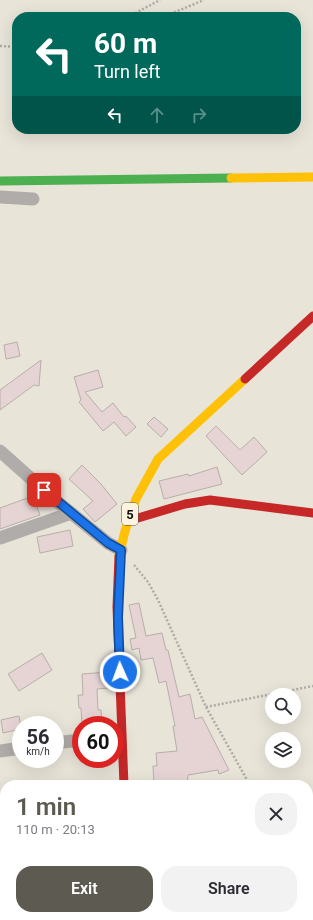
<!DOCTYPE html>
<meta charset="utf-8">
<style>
:root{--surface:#fff;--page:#f2f2f3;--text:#2b2b33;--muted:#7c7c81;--accent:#5d5a51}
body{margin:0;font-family:Roboto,sans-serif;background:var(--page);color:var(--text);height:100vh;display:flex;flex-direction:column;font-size:15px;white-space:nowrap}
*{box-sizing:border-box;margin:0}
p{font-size:13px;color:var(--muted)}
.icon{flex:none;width:22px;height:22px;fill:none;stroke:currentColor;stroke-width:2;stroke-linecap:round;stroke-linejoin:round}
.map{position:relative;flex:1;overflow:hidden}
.panel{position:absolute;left:0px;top:780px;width:313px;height:140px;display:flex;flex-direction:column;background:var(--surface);border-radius:16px 16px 0 0;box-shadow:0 4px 16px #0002}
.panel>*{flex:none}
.guide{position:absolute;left:12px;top:12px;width:289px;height:122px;border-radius:16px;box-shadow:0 4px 16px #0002;background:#00695c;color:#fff;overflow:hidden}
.fabs{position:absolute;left:265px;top:688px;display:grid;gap:8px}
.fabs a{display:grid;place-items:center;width:36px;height:36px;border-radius:50%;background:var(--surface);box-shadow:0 4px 16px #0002;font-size:20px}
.speed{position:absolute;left:12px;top:716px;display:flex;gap:8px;font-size:20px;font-weight:700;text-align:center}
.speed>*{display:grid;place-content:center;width:52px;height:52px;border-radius:50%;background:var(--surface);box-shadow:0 4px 16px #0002;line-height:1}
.speed small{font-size:10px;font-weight:400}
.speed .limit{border:6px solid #d22;background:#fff;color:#111}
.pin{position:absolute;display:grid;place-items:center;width:34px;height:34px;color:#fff;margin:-17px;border-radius:8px;box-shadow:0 2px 6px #0006}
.me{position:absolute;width:44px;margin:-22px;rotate:358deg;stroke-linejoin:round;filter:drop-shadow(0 0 3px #0008)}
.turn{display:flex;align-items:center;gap:14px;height:84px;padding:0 16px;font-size:18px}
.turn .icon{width:52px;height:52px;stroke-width:2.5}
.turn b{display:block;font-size:28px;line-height:34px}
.lanes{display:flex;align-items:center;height:38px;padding:0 16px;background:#0003;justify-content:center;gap:20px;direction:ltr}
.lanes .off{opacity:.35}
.round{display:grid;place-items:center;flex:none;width:42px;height:42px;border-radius:16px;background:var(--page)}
.head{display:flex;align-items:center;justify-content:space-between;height:68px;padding:0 16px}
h1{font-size:24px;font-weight:600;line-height:30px;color:var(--accent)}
.cta{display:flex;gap:8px;margin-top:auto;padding:8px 16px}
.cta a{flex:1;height:46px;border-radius:16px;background:var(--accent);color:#fff;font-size:16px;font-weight:600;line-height:46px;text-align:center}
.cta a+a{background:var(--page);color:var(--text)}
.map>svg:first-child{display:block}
</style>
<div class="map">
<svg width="313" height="920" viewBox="0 0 313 920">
<rect width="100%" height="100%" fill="#e9e4d8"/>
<g fill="#e5d4d3" stroke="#b6afab">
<path d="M 17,342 L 20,356 L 6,359 L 4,345 Z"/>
<path d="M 41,360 L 39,386 L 34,385 L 0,410 L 0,390 Z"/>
<path d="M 98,370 L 103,387 L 85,392 L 102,412 L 113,403 L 124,417 L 126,416 L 136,427 L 126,436 L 114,422 L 103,431 L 79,402 L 81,400 L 74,377 Z"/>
<path d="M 154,417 L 168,429 L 161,437 L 147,424 Z"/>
<path d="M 216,426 L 240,450 L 254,437 L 267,452 L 242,475 L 206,436 Z"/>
<path d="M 82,465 L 101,484 L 117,504 L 95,522 L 83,509 L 93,501 L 69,479 Z"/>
<path d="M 217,467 L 222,484 L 164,499 L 159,481 L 188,474 L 189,476 Z"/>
<path d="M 33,496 L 40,515 L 0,529 L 0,508 Z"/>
<path d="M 70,530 L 73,546 L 40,553 L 37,537 Z"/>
<path d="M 139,603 L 146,636 L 162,633 L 166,650 L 168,650 L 179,697 L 190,694 L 195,719 L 202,717 L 229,770 L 219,774 L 218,770 L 188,775 L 187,785 L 154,785 L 153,766 L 157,766 L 156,753 L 177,751 L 173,726 L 175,726 L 166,681 L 159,683 L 153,658 L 141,660 L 139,648 L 132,650 L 130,639 L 136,638 L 129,605 Z"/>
<path d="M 42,653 L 52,670 L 19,691 L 8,674 Z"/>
<path d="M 108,672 L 109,688 L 97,689 L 98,710 L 101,710 L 102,725 L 82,725 L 81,708 L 79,708 L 78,695 L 83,695 L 82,674 Z"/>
<path d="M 19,716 L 21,729 L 3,733 L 1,720 Z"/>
</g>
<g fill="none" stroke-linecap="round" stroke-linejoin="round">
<g stroke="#aeaaa5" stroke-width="2.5" stroke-dasharray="2 2" stroke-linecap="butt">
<path d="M 128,17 L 160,0"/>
<path d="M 163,17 L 204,0"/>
<path d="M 0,46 L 17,47"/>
<path d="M 134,565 L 148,582 L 158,600 L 206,707 L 250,785"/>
<path d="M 206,707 L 313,686"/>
<path d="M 308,876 L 313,875"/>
<path d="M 301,915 L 303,920"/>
</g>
<g stroke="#b0aca9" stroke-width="13">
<path d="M 0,197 L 33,199"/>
<path d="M 0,451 L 55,500 L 108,543 L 121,550"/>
<path d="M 0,538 L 71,513"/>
<path d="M 55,743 L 81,740"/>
<path d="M 0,751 L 21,748"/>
</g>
<path stroke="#4caf50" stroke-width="9" d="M 0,181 L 231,178"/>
<g stroke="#ffc107" stroke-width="9">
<path d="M 231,178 L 313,177"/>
<path d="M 119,556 L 125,531 L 136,499 L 158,459 L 245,379"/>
<path d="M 129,915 L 129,920"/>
</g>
<g stroke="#c62828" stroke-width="9">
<path d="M 245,379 L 313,316"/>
<path d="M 128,521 L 185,504 L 210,500 L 313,513"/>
<path d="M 119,556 L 117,607 L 124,785"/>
</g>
</g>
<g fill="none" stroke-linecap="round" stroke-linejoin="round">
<g stroke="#114b97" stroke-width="10">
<path id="route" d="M 44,490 L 108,543 L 121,550 L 118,617 L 120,672"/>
</g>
<use href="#route" stroke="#1a73e8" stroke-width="7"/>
</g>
<g text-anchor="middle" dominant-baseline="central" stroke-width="3" stroke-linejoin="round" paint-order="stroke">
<rect fill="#fcf4e0" stroke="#585449" stroke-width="1" x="122" y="503" width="16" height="22" rx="3"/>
<g font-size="13" font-weight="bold" fill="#120f08">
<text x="130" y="514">5</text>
</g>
</g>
</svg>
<div class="fabs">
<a><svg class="icon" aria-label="search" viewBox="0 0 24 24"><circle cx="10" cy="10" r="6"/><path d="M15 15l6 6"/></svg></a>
<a><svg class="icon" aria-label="layers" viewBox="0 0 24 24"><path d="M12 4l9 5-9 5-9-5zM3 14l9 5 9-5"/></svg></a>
</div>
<div class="speed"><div>56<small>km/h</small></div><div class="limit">60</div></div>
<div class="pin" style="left:44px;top:490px;background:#d93025"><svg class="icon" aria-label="arrive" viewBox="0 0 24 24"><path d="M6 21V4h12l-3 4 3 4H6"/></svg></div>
<svg class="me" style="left:120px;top:672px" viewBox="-20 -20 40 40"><circle r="17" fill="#1a73e8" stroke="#fff" stroke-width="3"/><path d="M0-11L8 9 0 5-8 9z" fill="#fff"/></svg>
<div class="guide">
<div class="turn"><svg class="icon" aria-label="left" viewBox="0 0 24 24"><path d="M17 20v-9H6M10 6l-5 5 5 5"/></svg><div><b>60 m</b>Turn left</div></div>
<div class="lanes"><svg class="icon" aria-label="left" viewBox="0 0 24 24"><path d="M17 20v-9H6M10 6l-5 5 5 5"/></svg><svg class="icon off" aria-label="ahead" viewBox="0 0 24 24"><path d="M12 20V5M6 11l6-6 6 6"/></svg><svg class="icon off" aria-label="right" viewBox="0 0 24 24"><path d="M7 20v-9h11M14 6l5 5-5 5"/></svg></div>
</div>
<section class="panel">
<div class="head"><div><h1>1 min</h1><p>110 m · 20:13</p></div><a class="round"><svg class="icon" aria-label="close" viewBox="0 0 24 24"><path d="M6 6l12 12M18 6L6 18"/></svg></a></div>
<div class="cta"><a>Exit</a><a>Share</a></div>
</section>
</div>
